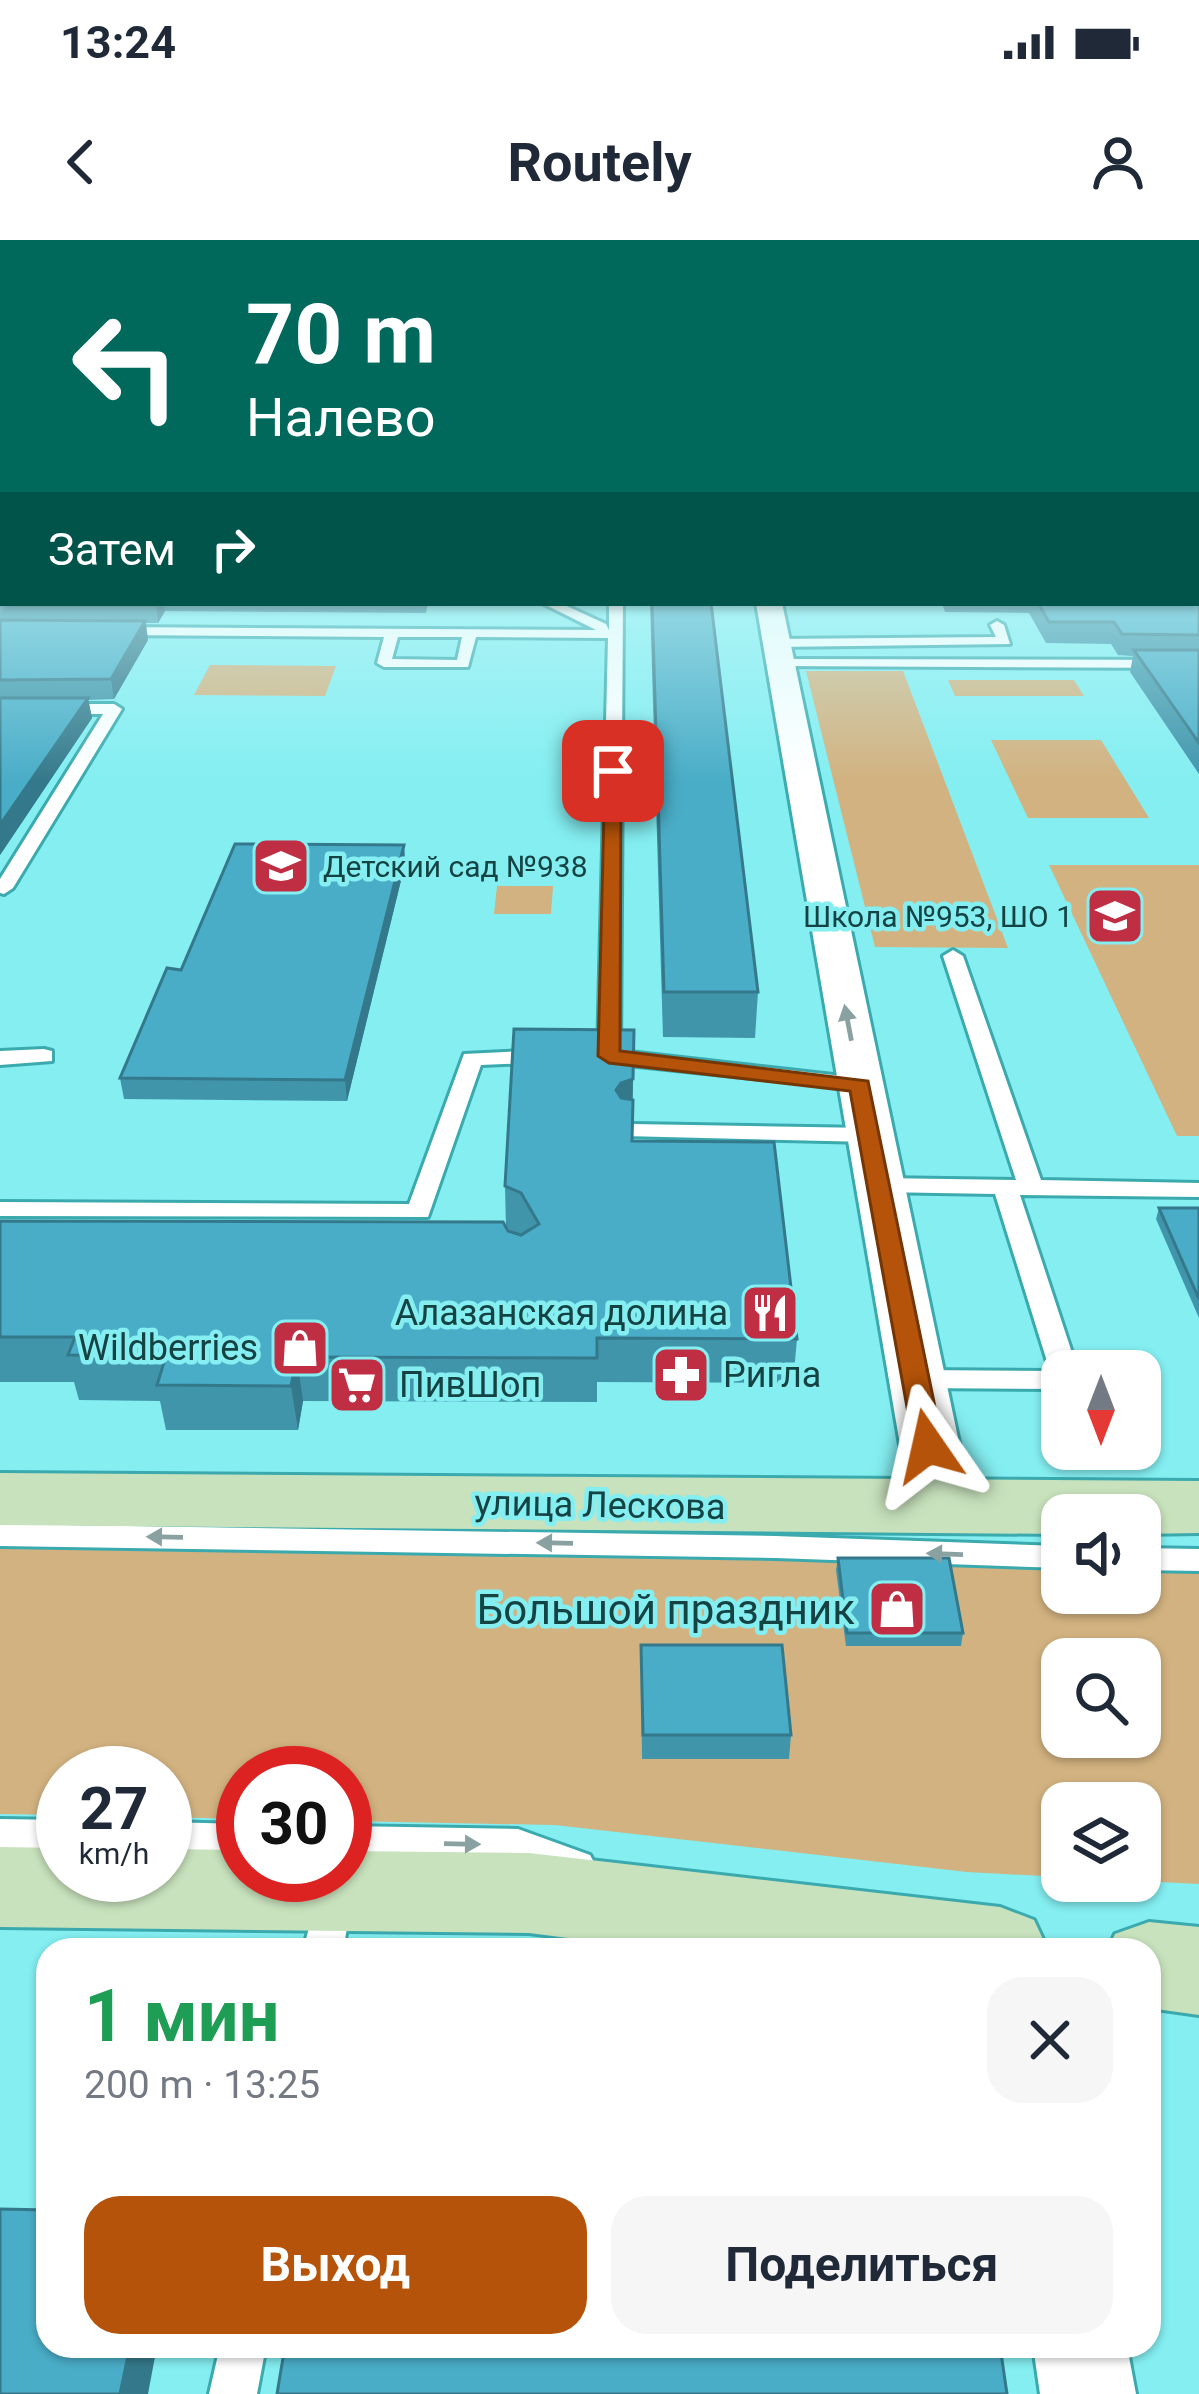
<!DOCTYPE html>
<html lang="ru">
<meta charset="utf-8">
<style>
:root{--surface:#fff;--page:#f6f6f7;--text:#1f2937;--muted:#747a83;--accent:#b45309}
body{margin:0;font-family:Roboto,sans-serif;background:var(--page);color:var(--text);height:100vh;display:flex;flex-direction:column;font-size:45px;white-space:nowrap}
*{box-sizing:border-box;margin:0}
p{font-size:39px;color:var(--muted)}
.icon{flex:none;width:66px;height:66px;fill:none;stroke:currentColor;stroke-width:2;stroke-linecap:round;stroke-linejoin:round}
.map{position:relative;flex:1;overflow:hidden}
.sheet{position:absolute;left:36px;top:1698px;width:1125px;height:420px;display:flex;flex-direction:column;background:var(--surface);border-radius:36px;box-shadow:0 3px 9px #0004}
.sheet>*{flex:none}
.banner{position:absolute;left:0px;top:0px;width:1200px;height:366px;box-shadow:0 3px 9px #0004;background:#00695c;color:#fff;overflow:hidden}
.needle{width:78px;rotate:180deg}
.fabs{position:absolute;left:1041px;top:1110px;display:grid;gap:24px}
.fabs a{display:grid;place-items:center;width:120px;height:120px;border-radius:24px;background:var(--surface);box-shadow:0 3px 9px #0004;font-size:60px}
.speed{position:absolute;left:36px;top:1506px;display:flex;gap:24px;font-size:60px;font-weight:700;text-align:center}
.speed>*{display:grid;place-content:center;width:156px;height:156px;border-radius:50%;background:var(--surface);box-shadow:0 3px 9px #0004;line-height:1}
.speed small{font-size:30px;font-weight:400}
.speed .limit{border:18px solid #d22;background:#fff;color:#111}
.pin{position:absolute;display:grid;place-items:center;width:102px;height:102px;color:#fff;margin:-51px;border-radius:24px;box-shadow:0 6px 18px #0006}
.me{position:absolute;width:132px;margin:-66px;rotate:349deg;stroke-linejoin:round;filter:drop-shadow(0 0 9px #0008)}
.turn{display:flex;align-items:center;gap:42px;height:252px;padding:0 48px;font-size:54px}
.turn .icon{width:156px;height:156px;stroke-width:2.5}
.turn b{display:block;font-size:84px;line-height:102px}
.then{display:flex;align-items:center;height:114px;padding:0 48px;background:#0003;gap:24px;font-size:45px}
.round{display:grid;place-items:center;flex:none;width:126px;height:126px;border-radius:36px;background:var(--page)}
.overview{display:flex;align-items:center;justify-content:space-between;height:204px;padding:0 48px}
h1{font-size:72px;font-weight:700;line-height:90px;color:#1e9e55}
.button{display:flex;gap:24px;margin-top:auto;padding:24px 48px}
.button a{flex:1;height:138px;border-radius:36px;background:var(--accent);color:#fff;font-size:48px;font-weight:700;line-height:138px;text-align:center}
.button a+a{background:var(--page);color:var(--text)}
.status{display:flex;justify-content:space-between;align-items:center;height:84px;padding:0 60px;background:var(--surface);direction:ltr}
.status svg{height:33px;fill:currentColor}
header{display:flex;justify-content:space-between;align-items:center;height:156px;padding:0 48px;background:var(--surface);font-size:54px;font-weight:700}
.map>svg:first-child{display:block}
</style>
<div class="status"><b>13:24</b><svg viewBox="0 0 49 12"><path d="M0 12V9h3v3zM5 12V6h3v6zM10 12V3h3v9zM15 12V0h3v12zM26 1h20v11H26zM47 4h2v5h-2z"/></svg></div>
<header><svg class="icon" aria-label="back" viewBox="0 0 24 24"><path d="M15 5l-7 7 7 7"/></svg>Routely<svg class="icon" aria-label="person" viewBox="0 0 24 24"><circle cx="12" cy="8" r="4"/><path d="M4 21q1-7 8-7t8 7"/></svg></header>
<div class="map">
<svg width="1199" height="2154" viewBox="0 0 1199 2154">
<rect width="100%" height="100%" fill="#84eef1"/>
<g fill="#d2b280" fill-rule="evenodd">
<path d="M 210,425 L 336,426 L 325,456 L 194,455 Z"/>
<path d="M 806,431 L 903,431 L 1008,708 L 875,707 Z"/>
<path d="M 948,440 L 1074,440 L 1084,456 L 955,456 Z"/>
<path d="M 991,500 L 1101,500 L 1149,578 L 1028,578 Z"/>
<path d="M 1049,625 L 1199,625 L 1199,896 L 1177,896 Z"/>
<path d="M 497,646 L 553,646 L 551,674 L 494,674 Z"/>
<path d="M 0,1298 L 1062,1312 L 1062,1353 L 1140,1353 L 1140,1313 L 1199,1314 L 1199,1644 L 1140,1641 L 1140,1563 L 1062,1563 L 1062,1637 L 967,1632 L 555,1585 L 345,1581 L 345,1533 L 243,1533 L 243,1579 L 165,1577 L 165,1533 L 63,1533 L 63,1575 L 0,1574 ZM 1062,1419 L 1140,1419 L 1140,1497 L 1062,1497 Z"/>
</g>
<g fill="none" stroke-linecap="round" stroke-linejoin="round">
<g stroke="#3aaaae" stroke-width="6">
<g id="service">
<rect x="1197" y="258" width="2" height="8"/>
<rect x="1197" y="306" width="2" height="8"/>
<path d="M 542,363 L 560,363 L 606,384 L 609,390 L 609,363 L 623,363 L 620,811 L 860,838 L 871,845 L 868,850 L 609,823 L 598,816 L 608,398 L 476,397 L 468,427 L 384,427 L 377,423 L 384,397 L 110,395 L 103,391 L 110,387 L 596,390 ZM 398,397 L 462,397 L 457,420 L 392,419 Z"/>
<path d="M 997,381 L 1004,385 L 1010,404 L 776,407 L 769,403 L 776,399 L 996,397 L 990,385 Z"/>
<path d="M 780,419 L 1199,420 L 1199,428 L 775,426 L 773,423 Z"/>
<path d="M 0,464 L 114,464 L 122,469 L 13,648 L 4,654 L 0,653 L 0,639 L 103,474 L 0,474 Z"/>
<path d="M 953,710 L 963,716 L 1041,940 L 1199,943 L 1199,957 L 1020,955 L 1078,1131 L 1062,1131 L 1062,1149 L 915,1148 L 901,1139 L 915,1130 L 1050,1131 L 995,954 L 879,952 L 867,945 L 879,938 L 1016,940 L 943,716 Z"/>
<path d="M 44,809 L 52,811 L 52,821 L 0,825 L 0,811 Z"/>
<path d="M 545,810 L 553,812 L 553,822 L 481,825 L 428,977 L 0,976 L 0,962 L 409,964 L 464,814 Z"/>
<path d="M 632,884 L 869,888 L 881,895 L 869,902 L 624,896 L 620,891 L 624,886 Z"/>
<path d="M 0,1284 L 775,1296 L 1062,1306 L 1062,1328 L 775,1318 L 0,1306 Z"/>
<path d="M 1140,1308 L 1199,1309 L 1199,1331 L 1140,1330 Z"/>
<path d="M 0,1579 L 63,1580 L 63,1612 L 0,1611 Z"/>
<path d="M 165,1582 L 243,1584 L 243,1616 L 165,1614 Z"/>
<path d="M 345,1586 L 518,1589 L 590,1615 L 596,1626 L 590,1637 L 577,1642 L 518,1621 L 345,1618 Z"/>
<path d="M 334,1639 L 347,1644 L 353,1656 L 343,1710 L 303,1710 L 321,1644 Z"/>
<path d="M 220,2106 L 266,2106 L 257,2154 L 209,2154 Z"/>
</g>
</g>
<g stroke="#3aaaae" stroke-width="6">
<g id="minor">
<path d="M 756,363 L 782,363 L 973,1269 L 964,1284 L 942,1290 L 920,1284 L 911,1269 Z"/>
<path d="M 1033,2106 L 1127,2106 L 1136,2154 L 1040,2154 Z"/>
</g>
</g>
<g stroke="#3aaaae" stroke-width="6">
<g id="secondary">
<path d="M 0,1233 L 1199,1241 L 1199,1293 L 1140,1294 L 1140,1275 L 1062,1275 L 1062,1294 L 0,1285 Z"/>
<path d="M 0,1607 L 63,1608 L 63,1635 L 165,1635 L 165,1609 L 243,1610 L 243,1635 L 345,1635 L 345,1611 L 529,1613 L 1000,1667 L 1034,1680 L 1048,1710 L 661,1710 L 529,1693 L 0,1687 Z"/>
<path d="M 1149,1682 L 1199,1687 L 1199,1775 L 1149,1768 L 1149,1710 L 1108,1710 L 1115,1694 Z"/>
</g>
</g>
<use href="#service" fill="#fff" fill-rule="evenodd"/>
<use href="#minor" fill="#fff" fill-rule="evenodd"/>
<use href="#secondary" fill="#c8e2bd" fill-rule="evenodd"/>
</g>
<g fill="#4095ab">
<path d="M 0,340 L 3,363 L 428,363 L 426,373 L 165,371 L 158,383 L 146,383 L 148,400 L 114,459 L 88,460 L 92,478 L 0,615 Z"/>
<path d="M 1199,357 L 1199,534 L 1130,432 L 1133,416 L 1118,415 L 1111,404 L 1046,403 L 1029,373 L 945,372 L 942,363 L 1197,363 Z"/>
<path d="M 650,363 L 711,363 L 758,752 L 755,798 L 663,797 Z"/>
<path d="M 404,605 L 405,624 L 347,861 L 124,859 L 120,838 L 181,730 Z"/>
<path d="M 634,790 L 632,901 L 797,1099 L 793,1143 L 597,1142 L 597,1162 L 303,1161 L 298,1190 L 166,1190 L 160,1161 L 79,1160 L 74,1142 L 0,1142 L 0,981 L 506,988 L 505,946 Z"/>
<path d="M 1159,968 L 1199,968 L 1199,1078 L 1156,979 Z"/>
<path d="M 838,1318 L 963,1393 L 961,1406 L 846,1406 L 836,1330 Z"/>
<path d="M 641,1429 L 791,1495 L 789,1519 L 642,1519 Z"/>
</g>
<g fill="#34798b">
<path d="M 156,363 L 164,363 L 165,371 L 158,383 Z"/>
<path d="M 145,381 L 148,400 L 114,459 L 111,439 Z"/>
<path d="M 88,458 L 92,478 L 0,615 L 0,585 Z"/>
<path d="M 404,605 L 405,624 L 347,861 L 345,840 Z"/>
<path d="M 634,790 L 632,880 L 616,850 Z"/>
<path d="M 297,1117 L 303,1161 L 298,1190 L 291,1146 Z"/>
<path d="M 130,2106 L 157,2106 L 148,2154 L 120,2154 Z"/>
</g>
<g fill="#4aadc7" stroke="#34798b" stroke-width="3">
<path d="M 3,337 L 3,363 L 156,363 L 155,365 L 0,365 L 0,340 Z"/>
<path d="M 1197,357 L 1199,357 L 1199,395 L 1122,394 L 1114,382 L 1049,382 L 1038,363 L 1197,363 Z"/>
<path d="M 652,363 L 711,363 L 758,752 L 664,752 Z"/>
<path d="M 0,380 L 145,381 L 111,439 L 0,440 Z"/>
<path d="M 1134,410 L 1199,410 L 1199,503 Z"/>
<path d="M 0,458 L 88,458 L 0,585 Z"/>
<path d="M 235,604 L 404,605 L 345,840 L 120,838 L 167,728 L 181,730 Z"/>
<path d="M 514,789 L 634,790 L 633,839 L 621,843 L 616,850 L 621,858 L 633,860 L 632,901 L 774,902 L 797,1099 L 597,1098 L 597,1118 L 297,1117 L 291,1146 L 157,1145 L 166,1116 L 68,1115 L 75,1097 L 0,1097 L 0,981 L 503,982 L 508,991 L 521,995 L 539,984 L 521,953 L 505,946 Z"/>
<path d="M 1159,968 L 1199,968 L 1199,1059 Z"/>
<path d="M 838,1318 L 949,1318 L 963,1393 L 847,1393 Z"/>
<path d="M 641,1405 L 782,1405 L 791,1495 L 643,1495 Z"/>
<path d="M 0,1969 L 48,1970 L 48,2106 L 130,2106 L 120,2154 L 0,2154 Z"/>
<path d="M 285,2106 L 1000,2106 L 1007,2154 L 277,2154 Z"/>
</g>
<defs><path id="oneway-solid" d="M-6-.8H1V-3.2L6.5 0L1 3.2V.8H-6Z" transform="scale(3)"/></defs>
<g fill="#8aa1a2">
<use href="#oneway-solid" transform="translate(848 783) rotate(-101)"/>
<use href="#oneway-solid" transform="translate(165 1297) rotate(-179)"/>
<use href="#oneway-solid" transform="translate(555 1303) rotate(-179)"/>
<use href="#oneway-solid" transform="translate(945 1314) rotate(-178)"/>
<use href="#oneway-solid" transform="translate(462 1604) rotate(1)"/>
</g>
<linearGradient id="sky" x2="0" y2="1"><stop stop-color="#999dbd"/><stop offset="0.44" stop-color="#c8f7f9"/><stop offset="1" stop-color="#c8f7f9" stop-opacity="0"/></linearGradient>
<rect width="1199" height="541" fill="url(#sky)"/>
<path fill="#b45309" stroke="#753606" stroke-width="3" d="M 613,526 L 621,531 L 620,811 L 868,841 L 943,1206 L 939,1213 L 918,1213 L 914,1206 L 850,851 L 609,823 L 598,816 L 605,531 Z"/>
<defs>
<g id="school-square" transform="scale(3)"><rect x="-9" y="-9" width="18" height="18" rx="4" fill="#bf2e43" stroke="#84eef1"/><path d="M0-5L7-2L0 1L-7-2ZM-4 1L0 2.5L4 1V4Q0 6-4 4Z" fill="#fff"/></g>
<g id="restaurant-square" transform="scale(3)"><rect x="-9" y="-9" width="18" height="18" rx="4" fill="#bf2e43" stroke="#84eef1"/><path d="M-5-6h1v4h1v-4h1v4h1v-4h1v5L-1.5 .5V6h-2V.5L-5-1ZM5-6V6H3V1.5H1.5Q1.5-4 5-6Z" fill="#fff"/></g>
<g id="shop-square" transform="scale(3)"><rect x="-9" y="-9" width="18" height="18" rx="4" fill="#bf2e43" stroke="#84eef1"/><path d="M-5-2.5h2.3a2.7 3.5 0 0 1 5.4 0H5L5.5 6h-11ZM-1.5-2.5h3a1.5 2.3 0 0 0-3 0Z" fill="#fff"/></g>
<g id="pharmacy-square" transform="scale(3)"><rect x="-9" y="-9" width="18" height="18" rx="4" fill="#bf2e43" stroke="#84eef1"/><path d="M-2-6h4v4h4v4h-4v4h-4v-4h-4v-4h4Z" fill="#fff"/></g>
<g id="supermarket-square" transform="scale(3)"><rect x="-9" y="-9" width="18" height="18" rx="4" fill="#bf2e43" stroke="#84eef1"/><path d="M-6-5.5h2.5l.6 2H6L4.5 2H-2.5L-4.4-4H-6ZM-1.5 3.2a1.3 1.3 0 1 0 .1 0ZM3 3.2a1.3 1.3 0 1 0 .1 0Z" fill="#fff"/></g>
</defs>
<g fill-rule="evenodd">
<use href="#school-square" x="281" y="626"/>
<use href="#school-square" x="1115" y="676"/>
<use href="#restaurant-square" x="770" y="1073"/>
<use href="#shop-square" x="300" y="1108"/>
<use href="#pharmacy-square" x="681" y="1135"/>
<use href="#supermarket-square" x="357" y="1145"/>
<use href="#shop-square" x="897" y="1369"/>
</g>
<g text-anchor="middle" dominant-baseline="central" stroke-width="9" stroke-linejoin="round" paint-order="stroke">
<g font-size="30" fill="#154344" stroke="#84eef1" text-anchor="start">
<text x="323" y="626">Детский сад №938</text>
<text x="1073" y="676" text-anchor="end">Школа №953, ШО 1</text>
</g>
<g font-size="36" fill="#154344" stroke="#84eef1" text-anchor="end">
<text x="728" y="1073">Алазанская долина</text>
<text x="258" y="1108">Wildberries</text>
<text x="723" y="1135" text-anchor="start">Ригла</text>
<text x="399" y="1145" text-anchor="start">ПивШоп</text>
</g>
<g font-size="36" fill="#154344" stroke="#84eef1">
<text transform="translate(600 1265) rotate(1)">улица Лескова</text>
</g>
<g font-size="42" fill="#154344" stroke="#84eef1" text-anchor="end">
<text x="855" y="1369">Большой праздник</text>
</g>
</g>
</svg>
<div class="fabs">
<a><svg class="needle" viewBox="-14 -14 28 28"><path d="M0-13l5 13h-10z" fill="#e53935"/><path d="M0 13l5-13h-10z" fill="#747a83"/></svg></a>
<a><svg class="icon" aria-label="sound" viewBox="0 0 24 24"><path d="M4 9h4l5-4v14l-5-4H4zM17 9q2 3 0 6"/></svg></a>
<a><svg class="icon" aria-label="search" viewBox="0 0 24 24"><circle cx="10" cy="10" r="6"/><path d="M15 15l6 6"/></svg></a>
<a><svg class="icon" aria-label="layers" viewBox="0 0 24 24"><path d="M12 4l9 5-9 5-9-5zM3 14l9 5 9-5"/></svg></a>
</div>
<div class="speed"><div>27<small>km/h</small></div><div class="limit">30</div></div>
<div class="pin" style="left:613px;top:531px;background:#d93025"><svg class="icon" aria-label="arrive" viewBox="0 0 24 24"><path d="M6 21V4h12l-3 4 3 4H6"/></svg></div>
<svg class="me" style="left:928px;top:1206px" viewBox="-20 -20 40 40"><path d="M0-17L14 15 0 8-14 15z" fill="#b45309" stroke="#fff" stroke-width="4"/></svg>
<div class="banner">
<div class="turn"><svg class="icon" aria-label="left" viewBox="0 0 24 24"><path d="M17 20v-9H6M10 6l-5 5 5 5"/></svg><div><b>70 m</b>Налево</div></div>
<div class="then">Затем<svg class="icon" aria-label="right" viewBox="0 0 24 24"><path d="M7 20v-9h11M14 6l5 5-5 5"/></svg></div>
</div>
<section class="sheet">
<div class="overview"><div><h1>1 мин</h1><p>200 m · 13:25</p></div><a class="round"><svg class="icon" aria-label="close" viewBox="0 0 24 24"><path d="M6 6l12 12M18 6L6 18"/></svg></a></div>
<div class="button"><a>Выход</a><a>Поделиться</a></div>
</section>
</div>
